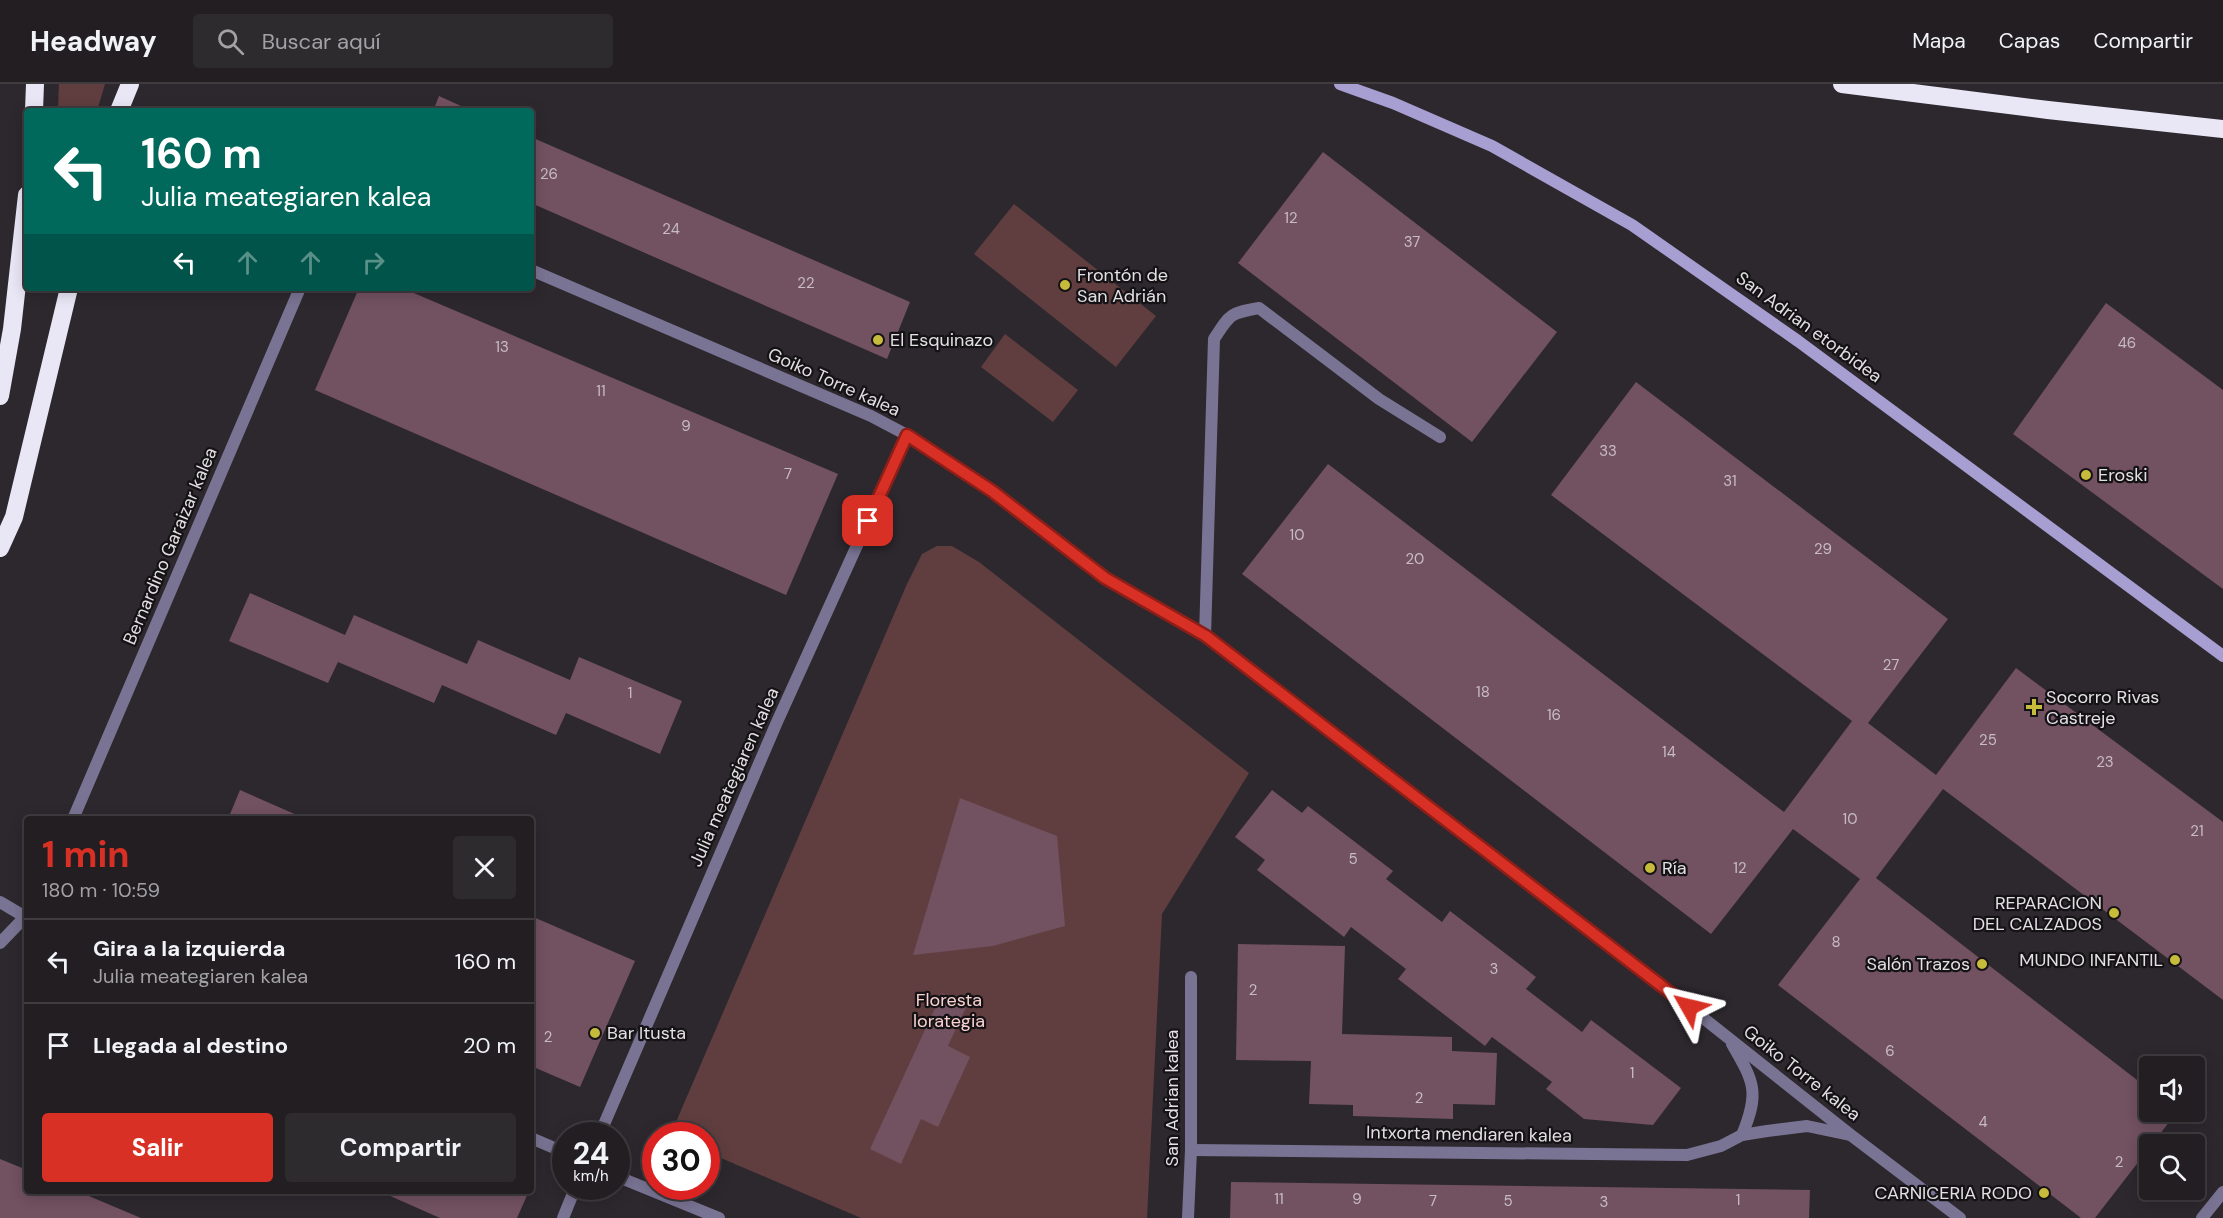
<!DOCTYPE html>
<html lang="es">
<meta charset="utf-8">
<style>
:root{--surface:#221e22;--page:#2e2b2f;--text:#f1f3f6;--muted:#a2a2a5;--line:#3f3c40;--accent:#d93025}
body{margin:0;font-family:"DM Sans",sans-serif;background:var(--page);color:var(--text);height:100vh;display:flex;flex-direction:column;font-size:22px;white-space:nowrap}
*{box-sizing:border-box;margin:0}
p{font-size:20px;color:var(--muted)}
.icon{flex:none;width:33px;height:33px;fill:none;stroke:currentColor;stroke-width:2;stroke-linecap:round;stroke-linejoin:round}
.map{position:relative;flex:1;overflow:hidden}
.drawer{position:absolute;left:24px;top:732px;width:510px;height:378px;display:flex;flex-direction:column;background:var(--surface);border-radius:6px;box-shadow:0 3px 15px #0003,0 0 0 2px var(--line)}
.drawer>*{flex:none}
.guide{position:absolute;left:24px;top:24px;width:510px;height:183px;border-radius:6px;box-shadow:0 3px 15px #0003,0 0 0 2px var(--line);background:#00695c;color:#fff;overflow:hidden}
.tools{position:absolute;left:2139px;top:972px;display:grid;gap:12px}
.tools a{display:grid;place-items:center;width:66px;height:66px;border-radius:6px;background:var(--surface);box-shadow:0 3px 15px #0003,0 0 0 2px var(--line);font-size:30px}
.speed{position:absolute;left:552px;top:1038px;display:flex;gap:12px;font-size:30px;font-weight:700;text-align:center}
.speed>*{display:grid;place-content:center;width:78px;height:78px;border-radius:50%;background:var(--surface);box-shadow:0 3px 15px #0003,0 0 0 2px var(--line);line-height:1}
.speed small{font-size:15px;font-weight:400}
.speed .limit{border:9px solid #d22;background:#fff;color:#111}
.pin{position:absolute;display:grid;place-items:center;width:51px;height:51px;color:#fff;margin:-26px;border-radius:12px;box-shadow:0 3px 9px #0006}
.me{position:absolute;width:66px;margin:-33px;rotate:307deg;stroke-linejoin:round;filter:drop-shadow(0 0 4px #0008)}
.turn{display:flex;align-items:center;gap:21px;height:126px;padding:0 18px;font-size:27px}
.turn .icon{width:78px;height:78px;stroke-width:2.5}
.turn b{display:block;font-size:42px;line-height:51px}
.lanes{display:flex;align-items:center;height:57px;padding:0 18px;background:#0003;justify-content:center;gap:30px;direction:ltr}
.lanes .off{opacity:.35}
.round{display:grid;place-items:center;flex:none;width:63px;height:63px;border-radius:6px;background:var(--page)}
.overview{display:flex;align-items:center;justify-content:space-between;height:102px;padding:0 18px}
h1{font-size:36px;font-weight:700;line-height:45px;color:var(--accent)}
.action{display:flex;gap:12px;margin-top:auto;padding:12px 18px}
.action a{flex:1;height:69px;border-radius:6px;background:var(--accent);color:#fff;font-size:24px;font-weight:700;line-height:69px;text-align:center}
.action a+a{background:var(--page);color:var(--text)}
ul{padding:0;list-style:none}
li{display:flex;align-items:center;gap:18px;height:84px;padding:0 18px;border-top:2px solid var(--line)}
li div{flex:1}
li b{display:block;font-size:22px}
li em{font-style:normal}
header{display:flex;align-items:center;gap:36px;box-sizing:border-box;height:84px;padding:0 30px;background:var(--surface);border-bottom:2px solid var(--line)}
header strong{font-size:28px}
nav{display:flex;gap:33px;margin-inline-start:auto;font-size:21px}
.search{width:420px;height:54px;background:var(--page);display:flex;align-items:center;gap:15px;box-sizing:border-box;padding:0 21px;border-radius:6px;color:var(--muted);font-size:22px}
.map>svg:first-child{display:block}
</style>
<header>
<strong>Headway</strong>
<div class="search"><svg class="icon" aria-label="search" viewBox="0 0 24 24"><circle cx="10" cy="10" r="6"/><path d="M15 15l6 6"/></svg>Buscar aquí</div>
<nav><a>Mapa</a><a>Capas</a><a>Compartir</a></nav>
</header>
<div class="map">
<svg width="2223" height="1134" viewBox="0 0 2223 1134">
<rect width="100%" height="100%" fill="#2d282e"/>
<g fill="#603e3f">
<path d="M 59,0 L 105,0 L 97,27 L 58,27 Z"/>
<path d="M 1014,120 L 1156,232 L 1116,283 L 974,170 Z"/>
<path d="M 1005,250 L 1078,306 L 1053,338 L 981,283 Z"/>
<path d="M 937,462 L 952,462 L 979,478 L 1249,689 L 1162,830 L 1147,1134 L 861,1134 L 707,1068 L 706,1052 L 670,1052 L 907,500 L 922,470 Z"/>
</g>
<g fill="#725160">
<path d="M 439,12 L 472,27 L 433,27 Z"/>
<path d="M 531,53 L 910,218 L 887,275 L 531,119 Z"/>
<path d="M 1323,68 L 1557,248 L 1472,358 L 1238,179 Z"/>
<path d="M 359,204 L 402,204 L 838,390 L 786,511 L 315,306 Z"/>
<path d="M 2106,219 L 2223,306 L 2223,505 L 2013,350 Z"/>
<path d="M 1636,298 L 1948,535 L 1868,639 L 1936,691 L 2016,584 L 2223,738 L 2223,916 L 1943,705 L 1876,794 L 2150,1006 L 2150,1028 L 2177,1028 L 2152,1060 L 2150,1060 L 2150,1063 L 2095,1134 L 2081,1134 L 1778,901 L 1860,795 L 1793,745 L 1711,850 L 1242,490 L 1328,380 L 1784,728 L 1852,637 L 1551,411 Z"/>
<path d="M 250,509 L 345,551 L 354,531 L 467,580 L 478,556 L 570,596 L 579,573 L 682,617 L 660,670 L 566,629 L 556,651 L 442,601 L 434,619 L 338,578 L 328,599 L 229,557 Z"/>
<path d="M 240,706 L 306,735 L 228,735 Z"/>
<path d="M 1272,706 L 1302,729 L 1308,722 L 1393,787 L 1386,795 L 1442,838 L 1450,827 L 1536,893 L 1526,905 L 1582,948 L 1591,936 L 1681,1004 L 1653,1041 L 1584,1035 L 1546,1005 L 1552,998 L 1492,953 L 1485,962 L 1398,895 L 1406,885 L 1351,843 L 1344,853 L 1257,786 L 1265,776 L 1235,753 Z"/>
<path d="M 960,714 L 1057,752 L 1065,842 L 993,862 L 913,871 Z"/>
<path d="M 531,832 L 635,877 L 580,1003 L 531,982 Z"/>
<path d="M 1238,860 L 1345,862 L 1342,950 L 1452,953 L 1452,967 L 1497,969 L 1495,1021 L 1453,1020 L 1453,1035 L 1353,1032 L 1353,1021 L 1309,1020 L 1311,977 L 1236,976 Z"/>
<path d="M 942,909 L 967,921 L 948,962 L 970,973 L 938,1043 L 921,1035 L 901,1080 L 870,1065 Z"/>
<path d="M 0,1075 L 27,1086 L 27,1107 L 77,1107 L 141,1134 L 0,1134 Z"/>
<path d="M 1231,1098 L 1810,1106 L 1809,1134 L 1230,1134 Z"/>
<path d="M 379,1107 L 529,1107 L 517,1134 L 440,1134 Z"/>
</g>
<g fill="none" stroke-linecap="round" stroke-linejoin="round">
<g stroke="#7a7494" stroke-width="12">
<path d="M 531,186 L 871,332 L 907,351 L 992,407 L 1105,493 L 1205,552 L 1707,937 L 1852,1052 L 1960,1134"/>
<path d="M 1205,552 L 1214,255 C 1230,230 1230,229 1259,224 L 1379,315 L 1440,353"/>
<path d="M 73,735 L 300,204"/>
<path d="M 0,818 L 27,834"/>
<path d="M 0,859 L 27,831"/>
<path d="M 1732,960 C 1754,998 1760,1008 1742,1051"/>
<path d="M 599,1052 L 777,638 L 907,351"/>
<path d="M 531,1054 L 566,1069"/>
<path d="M 1191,1066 L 1687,1071 L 1721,1062 L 1742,1051 L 1767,1047 L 1807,1042 L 1850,1051"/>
<path d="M 616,1092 L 719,1134"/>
<path d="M 563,1134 L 576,1102"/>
<path d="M 1188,1134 L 1191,1066 L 1191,893"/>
<path d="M 2202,1134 L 2223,1108"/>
</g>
<path stroke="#a79ed1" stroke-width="12" d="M 1340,0 L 1393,19 L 1492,62 L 1632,141 L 1798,257 L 2223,572"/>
<g stroke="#e9e6f6" stroke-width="18">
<path d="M 1842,0 L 2048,26 L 2223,45"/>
<path d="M 34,27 L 35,0"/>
<path d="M 119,27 L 130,0"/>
<path d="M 0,312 L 12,245 L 27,111"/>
<path d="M 0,464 L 14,433 L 69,204"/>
</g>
</g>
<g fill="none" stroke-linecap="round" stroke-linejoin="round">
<g stroke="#8d1f18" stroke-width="15">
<path id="route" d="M 868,437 L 907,351 L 992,407 L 1105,494 L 1206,552 L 1689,923"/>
</g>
<use href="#route" stroke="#d93025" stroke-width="10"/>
</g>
<g fill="#c7bb3c" stroke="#141214" stroke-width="2">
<circle cx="1065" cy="201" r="6"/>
<circle cx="878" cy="256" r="6"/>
<circle cx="2086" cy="391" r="6"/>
<path d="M2031 614h6v6h6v6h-6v6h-6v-6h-6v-6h6z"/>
<circle cx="1650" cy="784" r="6"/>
<circle cx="2114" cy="829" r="6"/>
<circle cx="2175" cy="876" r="6"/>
<circle cx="1982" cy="880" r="6"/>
<circle cx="595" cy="949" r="6"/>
<circle cx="2044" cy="1109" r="6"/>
</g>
<g text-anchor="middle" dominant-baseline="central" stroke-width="4.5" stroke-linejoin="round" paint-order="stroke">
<g font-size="15" fill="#c7bcc3">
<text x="549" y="90">26</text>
<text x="1291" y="134">12</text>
<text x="671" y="145">24</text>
<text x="1412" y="158">37</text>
<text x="806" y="199">22</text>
<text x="2127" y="259">46</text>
<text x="502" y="263">13</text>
<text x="601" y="307">11</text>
<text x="686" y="342">9</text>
<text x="1608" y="367">33</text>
<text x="788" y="390">7</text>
<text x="1730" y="397">31</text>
<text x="1297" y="451">10</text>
<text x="1823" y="465">29</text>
<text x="1415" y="475">20</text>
<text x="1891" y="581">27</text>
<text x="1483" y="608">18</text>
<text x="630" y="609">1</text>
<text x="1554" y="631">16</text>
<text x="1988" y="656">25</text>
<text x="1669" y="668">14</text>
<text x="2105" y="678">23</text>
<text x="1850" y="735">10</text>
<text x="2197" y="747">21</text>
<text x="1353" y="775">5</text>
<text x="1740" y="784">12</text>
<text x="1836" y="858">8</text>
<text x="1494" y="885">3</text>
<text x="1253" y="906">2</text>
<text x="548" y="953">2</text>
<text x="1890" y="967">6</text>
<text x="1632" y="989">1</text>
<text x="1419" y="1014">2</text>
<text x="1983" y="1038">4</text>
<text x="2119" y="1078">2</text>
<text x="1279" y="1115">11</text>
<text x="1357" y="1115">9</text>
<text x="1738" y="1116">1</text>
<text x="1433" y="1117">7</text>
<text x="1508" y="1117">5</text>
<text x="1604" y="1118">3</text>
</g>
<g font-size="18" fill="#e3e0e4" stroke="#141214" text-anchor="start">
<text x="1077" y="191">Frontón de<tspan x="1077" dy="21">San Adrián</tspan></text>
<text x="890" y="256">El Esquinazo</text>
<text x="2098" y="391">Eroski</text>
<text x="2046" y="613">Socorro Rivas<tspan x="2046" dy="21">Castreje</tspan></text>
<text x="1662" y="784">Ría</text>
<text x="2102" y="819" text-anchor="end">REPARACION<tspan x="2102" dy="21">DEL CALZADOS</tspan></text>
<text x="2163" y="876" text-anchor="end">MUNDO INFANTIL</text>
<text x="1970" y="880" text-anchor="end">Salón Trazos</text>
<text x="607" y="949">Bar Itusta</text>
<text x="2032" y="1109" text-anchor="end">CARNICERIA RODO</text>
</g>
<g font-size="18" fill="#e3e0e4" stroke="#141214">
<text transform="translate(1809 243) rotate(36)">San Adrian etorbidea</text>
<text transform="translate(834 298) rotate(24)">Goiko Torre kalea</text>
<text transform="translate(170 462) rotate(-67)">Bernardino Garaizar kalea</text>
<text transform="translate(734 693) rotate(-66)">Julia meategiaren kalea</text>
<text transform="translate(1802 989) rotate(38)">Goiko Torre kalea</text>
<text transform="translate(1172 1014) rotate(-90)">San Adrian kalea</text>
<text transform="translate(1469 1050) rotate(1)">Intxorta mendiaren kalea</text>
</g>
<g font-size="18" fill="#fbd2d1" stroke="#141214">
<text x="949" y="916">Floresta<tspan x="949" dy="21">lorategia</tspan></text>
</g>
</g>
</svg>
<div class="tools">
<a><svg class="icon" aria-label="sound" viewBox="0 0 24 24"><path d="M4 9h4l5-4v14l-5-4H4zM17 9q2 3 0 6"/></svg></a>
<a><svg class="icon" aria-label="search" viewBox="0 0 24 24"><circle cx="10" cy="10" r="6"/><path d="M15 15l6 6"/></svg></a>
</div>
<div class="speed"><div>24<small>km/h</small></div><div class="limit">30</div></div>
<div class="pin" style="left:868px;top:437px;background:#d93025"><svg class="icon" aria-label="arrive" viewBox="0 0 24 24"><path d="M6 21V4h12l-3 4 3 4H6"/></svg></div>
<svg class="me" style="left:1689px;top:923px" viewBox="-20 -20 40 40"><path d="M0-17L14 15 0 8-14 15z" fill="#d93025" stroke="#fff" stroke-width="4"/></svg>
<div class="guide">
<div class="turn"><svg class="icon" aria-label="left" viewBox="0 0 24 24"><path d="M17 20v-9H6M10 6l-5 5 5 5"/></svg><div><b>160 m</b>Julia meategiaren kalea</div></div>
<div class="lanes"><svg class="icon" aria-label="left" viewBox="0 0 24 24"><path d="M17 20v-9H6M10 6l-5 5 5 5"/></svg><svg class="icon off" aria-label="ahead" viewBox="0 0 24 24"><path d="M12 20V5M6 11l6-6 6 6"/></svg><svg class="icon off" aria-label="ahead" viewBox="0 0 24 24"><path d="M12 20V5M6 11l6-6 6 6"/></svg><svg class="icon off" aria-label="right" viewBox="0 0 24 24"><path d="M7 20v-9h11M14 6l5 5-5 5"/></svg></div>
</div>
<section class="drawer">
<div class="overview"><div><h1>1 min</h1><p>180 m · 10:59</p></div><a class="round"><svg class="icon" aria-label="close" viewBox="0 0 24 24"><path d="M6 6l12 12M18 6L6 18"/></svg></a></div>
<ul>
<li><svg class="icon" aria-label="left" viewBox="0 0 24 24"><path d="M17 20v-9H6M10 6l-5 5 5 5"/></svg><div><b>Gira a la izquierda</b><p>Julia meategiaren kalea</p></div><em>160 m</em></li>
<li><svg class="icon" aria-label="arrive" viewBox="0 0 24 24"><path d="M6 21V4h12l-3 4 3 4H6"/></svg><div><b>Llegada al destino</b></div><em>20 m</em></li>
</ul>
<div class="action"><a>Salir</a><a>Compartir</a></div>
</section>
</div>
